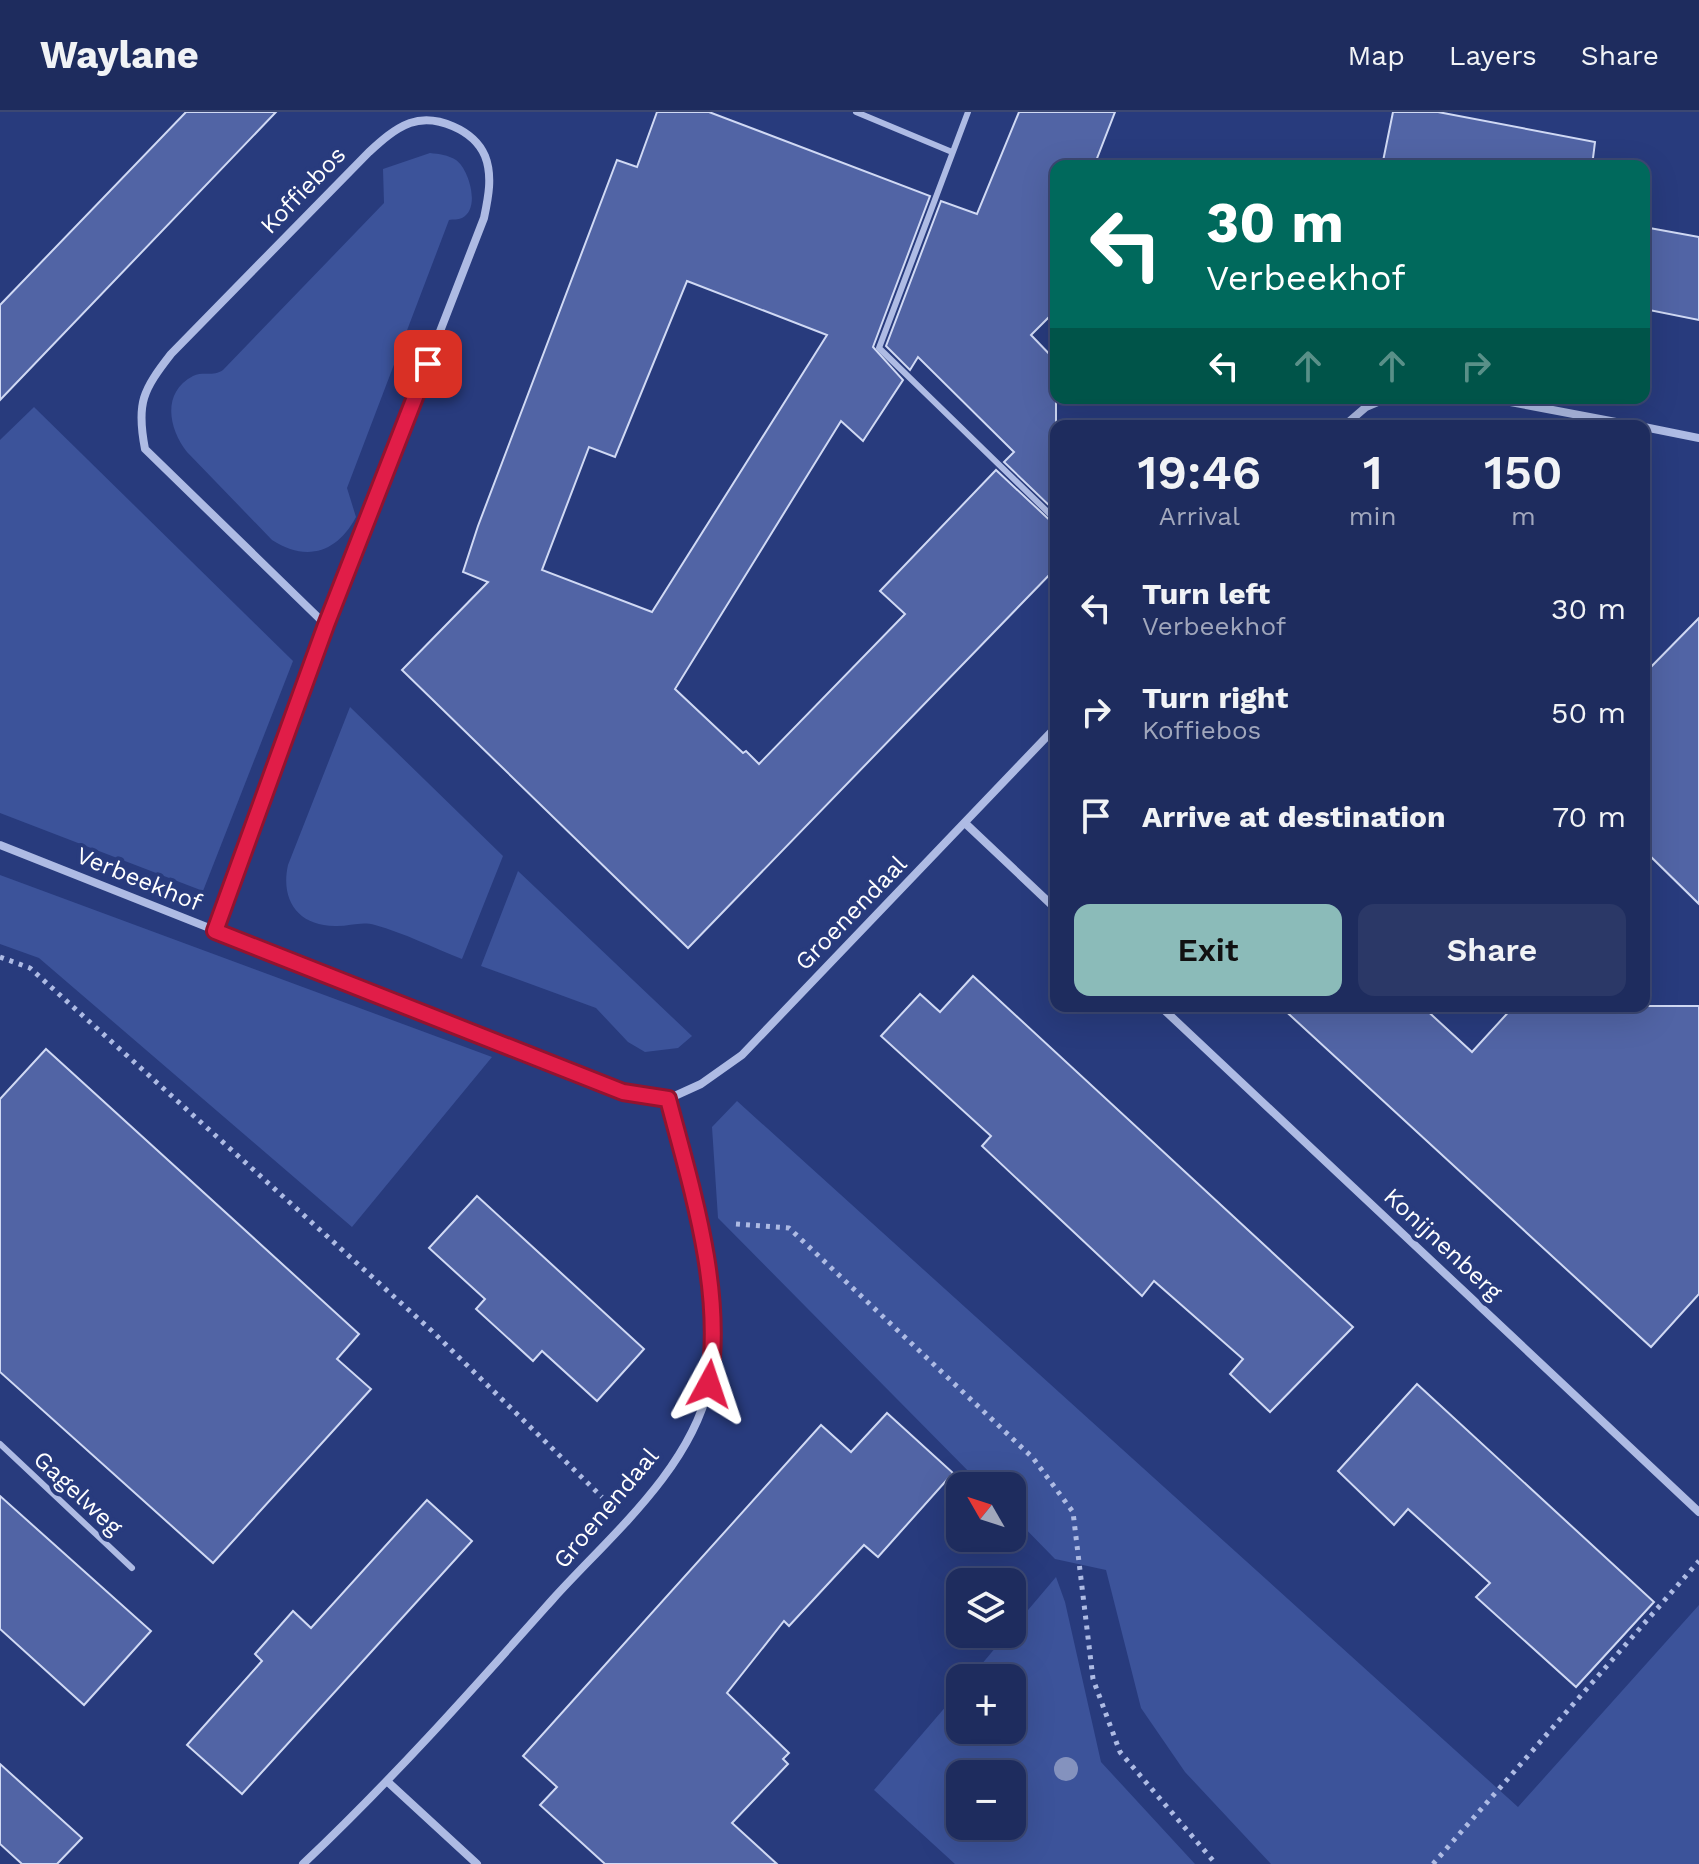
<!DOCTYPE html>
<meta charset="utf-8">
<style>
:root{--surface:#1e2c5e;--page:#2b3867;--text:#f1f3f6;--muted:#a1a7bc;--line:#3c4873;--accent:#8bbbb9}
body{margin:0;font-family:"Work Sans",sans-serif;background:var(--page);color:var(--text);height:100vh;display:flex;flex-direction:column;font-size:30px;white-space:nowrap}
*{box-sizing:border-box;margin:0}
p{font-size:26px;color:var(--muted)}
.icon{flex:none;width:44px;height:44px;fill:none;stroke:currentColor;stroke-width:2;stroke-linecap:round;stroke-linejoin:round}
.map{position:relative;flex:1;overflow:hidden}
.panel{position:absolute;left:1050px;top:308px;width:600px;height:592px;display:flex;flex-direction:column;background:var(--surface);border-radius:16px;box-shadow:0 8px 32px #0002,0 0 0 2px var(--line)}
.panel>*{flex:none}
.top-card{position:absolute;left:1050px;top:48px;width:600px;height:244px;border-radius:16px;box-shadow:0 8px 32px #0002,0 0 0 2px var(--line);background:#00695c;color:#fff;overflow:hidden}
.needle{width:52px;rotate:309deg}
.fabs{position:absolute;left:946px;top:1360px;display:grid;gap:16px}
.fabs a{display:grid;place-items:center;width:80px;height:80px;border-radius:16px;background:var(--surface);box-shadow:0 8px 32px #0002,0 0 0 2px var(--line);font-size:40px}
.pin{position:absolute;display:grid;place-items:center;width:68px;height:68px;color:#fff;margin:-34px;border-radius:16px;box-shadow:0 4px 12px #0006}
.me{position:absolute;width:88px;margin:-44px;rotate:5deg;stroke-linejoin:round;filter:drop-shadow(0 0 6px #0008)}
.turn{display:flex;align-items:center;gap:28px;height:168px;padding:0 24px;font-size:36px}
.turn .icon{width:104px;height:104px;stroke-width:2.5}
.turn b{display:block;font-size:56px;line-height:68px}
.lanes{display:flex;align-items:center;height:76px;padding:0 24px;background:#0003;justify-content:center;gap:40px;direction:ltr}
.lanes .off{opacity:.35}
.eta{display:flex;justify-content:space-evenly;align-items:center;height:136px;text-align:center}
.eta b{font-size:48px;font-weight:600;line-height:56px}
.cta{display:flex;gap:16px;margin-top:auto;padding:16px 24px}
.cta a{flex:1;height:92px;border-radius:16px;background:var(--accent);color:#111;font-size:32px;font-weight:600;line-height:92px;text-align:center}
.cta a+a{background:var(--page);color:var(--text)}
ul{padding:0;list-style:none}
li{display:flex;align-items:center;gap:24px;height:104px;padding:0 24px}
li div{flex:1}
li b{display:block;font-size:30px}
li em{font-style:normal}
header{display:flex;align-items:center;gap:48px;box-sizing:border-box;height:112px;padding:0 40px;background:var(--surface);border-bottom:2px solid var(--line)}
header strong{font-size:38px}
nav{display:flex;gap:44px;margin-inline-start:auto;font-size:28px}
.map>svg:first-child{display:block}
</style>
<header>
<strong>Waylane</strong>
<nav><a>Map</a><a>Layers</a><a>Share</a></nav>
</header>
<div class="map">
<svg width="1699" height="1752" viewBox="0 0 1699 1752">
<rect width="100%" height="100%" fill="#283b7d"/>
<g fill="#3c539a" fill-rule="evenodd">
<path d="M 430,41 C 439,42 448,43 456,48 C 469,57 481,97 462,106 C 458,108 453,107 449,108 L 347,376 L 356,405 C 337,441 306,450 272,428 L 187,340 C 169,317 161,281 193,264 C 203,259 213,265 223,258 L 384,91 L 383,57 Z"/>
<path d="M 34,295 L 293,549 L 203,779 L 0,701 L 0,328 Z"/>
<path d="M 350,595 L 503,744 L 462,847 C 434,836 404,821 375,813 C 362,809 350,814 337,814 C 299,815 280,789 288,753 Z"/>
<path d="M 518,759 L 692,924 L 678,936 L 645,940 L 628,930 L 596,896 L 481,854 Z"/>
<path d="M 0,763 L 492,945 L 352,1115 L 39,846 L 0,832 Z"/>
<path d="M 737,989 L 1518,1695 L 1699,1493 L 1699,1752 L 1271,1752 L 1185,1660 L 1141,1596 L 1106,1458 L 1055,1447 L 1012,1403 L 1012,1374 L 983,1374 L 718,1106 L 712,1015 Z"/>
<path d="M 1056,1465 L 1065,1490 L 1101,1650 L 1195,1752 L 955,1752 L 874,1678 L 960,1578 L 960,1618 L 1012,1618 L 1012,1566 L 970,1566 L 1007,1522 L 1012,1522 L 1012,1517 ZM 960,1662 L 1012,1662 L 1012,1714 L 960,1714 Z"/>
</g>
<g fill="#5164a5" stroke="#d0d9f4" stroke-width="2" fill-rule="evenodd">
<path d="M 186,0 L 276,0 L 0,288 L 0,193 Z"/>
<path d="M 657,0 L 709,0 L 930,84 L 873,235 L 903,268 L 863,329 L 841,309 L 675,577 L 743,641 L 746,639 L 759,652 L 905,502 L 880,479 L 996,358 L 1056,414 L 1056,456 L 688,836 L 402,558 L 488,470 L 463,460 L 478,414 L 617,48 L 637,55 ZM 687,169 L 827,223 L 652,500 L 542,458 L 589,335 L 615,345 Z"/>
<path d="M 1019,0 L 1115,0 L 1094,54 L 1056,54 L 1056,198 L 1031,223 L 1056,249 L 1056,400 L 1004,350 L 1014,340 L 918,245 L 910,258 L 886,234 L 941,89 L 977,102 Z"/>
<path d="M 1393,0 L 1438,0 L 1595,30 L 1592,54 L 1382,54 Z"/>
<path d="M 1644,115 L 1699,125 L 1699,208 L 1644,197 Z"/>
<path d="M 1699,506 L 1699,792 L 1644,738 L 1644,562 Z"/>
<path d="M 973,864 L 1353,1215 L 1270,1300 L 1230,1262 L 1243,1247 L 1154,1169 L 1142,1184 L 982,1034 L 991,1024 L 881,924 L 920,882 L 940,900 Z"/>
<path d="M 1280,894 L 1422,894 L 1472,940 L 1514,894 L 1699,894 L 1699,1182 L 1651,1235 Z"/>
<path d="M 46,937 L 359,1222 L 337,1247 L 371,1277 L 213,1451 L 0,1260 L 0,987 Z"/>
<path d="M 477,1084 L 644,1237 L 597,1289 L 542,1239 L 533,1249 L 476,1197 L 485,1187 L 429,1136 Z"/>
<path d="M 1417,1272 L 1654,1490 L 1576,1575 L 1476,1485 L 1490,1471 L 1408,1397 L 1394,1413 L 1338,1359 Z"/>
<path d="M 887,1301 L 953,1361 L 878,1445 L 864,1433 L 789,1514 L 784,1509 L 727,1581 L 789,1641 L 783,1647 L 788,1652 L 732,1711 L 777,1752 L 605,1752 L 540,1693 L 557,1675 L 523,1644 L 821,1313 L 851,1340 Z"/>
<path d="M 0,1384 L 151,1519 L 84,1593 L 0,1517 Z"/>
<path d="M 427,1388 L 472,1429 L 242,1682 L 187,1633 L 262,1549 L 255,1542 L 293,1499 L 311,1516 Z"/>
<path d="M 0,1652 L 82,1726 L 57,1752 L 22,1752 L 0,1732 Z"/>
</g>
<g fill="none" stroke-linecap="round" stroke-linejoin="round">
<g stroke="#aebbe4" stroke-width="5" stroke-dasharray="4 6" stroke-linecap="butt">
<path d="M 0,845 L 30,856 L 432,1219 L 602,1385"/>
<path d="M 736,1112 L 789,1116 L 1033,1346 L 1073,1400 L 1093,1567 L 1120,1640 L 1216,1752"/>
<path d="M 1433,1752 L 1699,1449"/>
</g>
<g stroke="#aebbe4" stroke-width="6">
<path d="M 856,0 L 952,40"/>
<path d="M 968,0 L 879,236 L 1056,408"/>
<path d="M 0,1332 L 132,1456"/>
</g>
<g stroke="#aebbe4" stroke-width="8">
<path d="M 1489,286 L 1637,314"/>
<path d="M 1344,314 L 1366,295 L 1387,286"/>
<path d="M 1644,315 L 1699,326"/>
<path d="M 965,711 L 1056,797"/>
<path d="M 0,733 L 623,980 L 668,987"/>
<path d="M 215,819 L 326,513 L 484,106 C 488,87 493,64 485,44 C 474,18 436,2 410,11 C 394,17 381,29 369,40 L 171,242 C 143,278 136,291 145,337 L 326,513"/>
<path d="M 1160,894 L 1699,1400"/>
<path d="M 389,1671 L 477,1752"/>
<path d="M 303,1752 C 393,1667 471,1579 553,1487 C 610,1424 689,1359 709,1274 C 728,1195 688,1066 668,987 L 701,972 L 742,943 L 1056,615"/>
</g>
</g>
<circle fill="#8492be" cx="1066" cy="1657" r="12"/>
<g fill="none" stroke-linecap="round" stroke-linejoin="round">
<g stroke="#92132f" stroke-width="20">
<path id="route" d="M 428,252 L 326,513 L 215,819 L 623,980 L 668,987 C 692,1078 724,1178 709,1272"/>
</g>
<use href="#route" stroke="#e11d48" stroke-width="14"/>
</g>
<g text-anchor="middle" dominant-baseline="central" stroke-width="8" stroke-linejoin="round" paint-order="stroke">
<g font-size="24" fill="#fff" stroke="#283b7d">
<text transform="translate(303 78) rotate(-46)">Koffiebos</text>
<text transform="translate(139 767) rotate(22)">Verbeekhof</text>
<text transform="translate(851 801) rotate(-46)">Groenendaal</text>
<text transform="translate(1443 1132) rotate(43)">Konijnenberg</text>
<text transform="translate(78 1381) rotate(43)">Gagelweg</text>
<text transform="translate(606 1396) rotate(-50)">Groenendaal</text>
</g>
</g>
</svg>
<div class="fabs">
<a><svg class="needle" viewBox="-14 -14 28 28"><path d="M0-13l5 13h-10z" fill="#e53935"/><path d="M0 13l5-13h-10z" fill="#a1a7bc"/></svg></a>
<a><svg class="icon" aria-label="layers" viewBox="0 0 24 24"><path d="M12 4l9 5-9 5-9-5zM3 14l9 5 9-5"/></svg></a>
<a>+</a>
<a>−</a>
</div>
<div class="pin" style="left:428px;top:252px;background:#d93025"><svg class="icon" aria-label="arrive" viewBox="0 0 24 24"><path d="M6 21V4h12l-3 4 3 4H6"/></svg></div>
<svg class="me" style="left:709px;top:1272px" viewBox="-20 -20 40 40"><path d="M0-17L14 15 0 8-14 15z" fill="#e11d48" stroke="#fff" stroke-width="4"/></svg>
<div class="top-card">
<div class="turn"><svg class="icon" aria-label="left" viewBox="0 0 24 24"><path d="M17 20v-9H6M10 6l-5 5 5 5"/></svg><div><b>30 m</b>Verbeekhof</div></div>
<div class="lanes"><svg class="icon" aria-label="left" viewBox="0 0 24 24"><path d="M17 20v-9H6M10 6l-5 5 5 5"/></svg><svg class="icon off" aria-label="ahead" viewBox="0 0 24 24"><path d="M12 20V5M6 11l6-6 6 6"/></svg><svg class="icon off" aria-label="ahead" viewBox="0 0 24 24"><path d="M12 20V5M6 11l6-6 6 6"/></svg><svg class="icon off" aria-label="right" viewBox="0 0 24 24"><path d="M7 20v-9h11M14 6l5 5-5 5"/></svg></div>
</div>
<section class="panel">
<div class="eta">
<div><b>19:46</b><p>Arrival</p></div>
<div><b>1</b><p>min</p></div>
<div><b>150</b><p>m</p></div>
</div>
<ul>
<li><svg class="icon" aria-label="left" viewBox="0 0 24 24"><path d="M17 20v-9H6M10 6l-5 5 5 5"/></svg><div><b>Turn left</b><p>Verbeekhof</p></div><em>30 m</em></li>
<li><svg class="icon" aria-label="right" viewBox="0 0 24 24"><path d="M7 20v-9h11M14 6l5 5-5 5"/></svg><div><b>Turn right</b><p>Koffiebos</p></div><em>50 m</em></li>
<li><svg class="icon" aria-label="arrive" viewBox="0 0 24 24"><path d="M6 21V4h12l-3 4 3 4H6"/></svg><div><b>Arrive at destination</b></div><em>70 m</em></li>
</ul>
<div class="cta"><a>Exit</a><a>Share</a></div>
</section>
</div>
